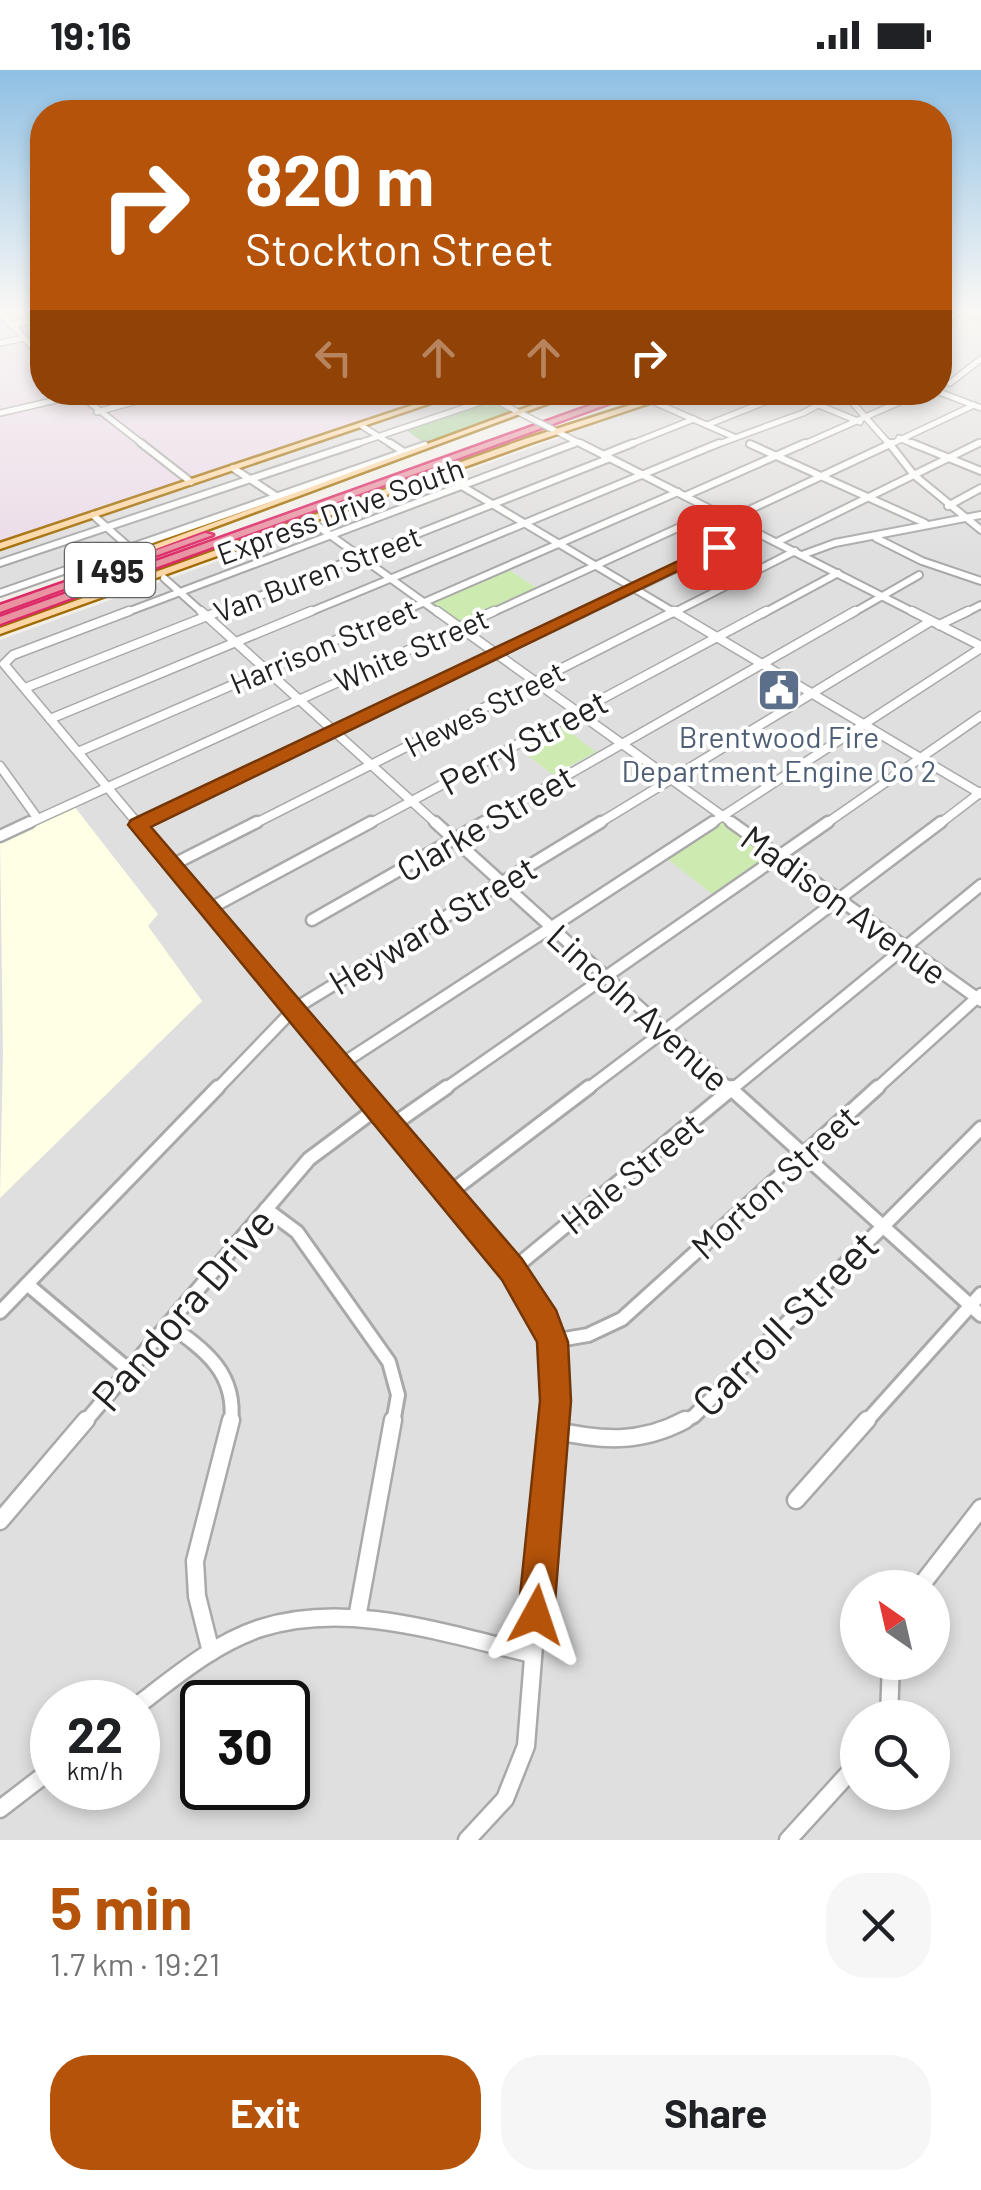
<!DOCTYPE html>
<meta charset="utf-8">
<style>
:root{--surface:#fff;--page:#f6f6f6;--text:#202124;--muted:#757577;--accent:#b45309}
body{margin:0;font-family:Barlow,sans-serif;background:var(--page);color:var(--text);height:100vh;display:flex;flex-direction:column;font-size:38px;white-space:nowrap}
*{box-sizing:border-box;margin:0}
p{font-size:32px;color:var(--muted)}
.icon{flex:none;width:55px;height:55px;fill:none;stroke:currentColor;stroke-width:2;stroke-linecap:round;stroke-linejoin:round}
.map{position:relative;height:1770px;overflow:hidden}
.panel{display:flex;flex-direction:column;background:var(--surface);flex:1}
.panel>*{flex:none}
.top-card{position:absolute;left:30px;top:30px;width:922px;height:305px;border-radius:40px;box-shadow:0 5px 15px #0003;background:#b45309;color:#fff;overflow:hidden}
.needle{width:65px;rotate:326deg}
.buttons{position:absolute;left:840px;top:1500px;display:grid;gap:20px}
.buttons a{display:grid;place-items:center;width:110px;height:110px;border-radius:50%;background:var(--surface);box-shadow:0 5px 15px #0003;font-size:50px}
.speed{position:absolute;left:30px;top:1610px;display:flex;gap:20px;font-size:50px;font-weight:700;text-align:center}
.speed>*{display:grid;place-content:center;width:130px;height:130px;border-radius:50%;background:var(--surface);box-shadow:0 5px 15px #0003;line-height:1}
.speed small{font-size:25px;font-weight:400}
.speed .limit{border:5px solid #111;border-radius:15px;background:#fff;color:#111}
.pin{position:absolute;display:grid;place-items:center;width:85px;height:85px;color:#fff;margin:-42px;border-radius:20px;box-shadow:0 5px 15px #0006}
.me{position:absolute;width:110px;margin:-55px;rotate:5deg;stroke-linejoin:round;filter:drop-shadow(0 0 8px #0008)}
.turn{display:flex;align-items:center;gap:35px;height:210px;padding:0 50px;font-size:45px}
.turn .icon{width:130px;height:130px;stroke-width:2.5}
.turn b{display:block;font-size:70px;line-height:85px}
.lanes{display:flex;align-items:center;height:95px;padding:0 50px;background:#0003;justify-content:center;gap:50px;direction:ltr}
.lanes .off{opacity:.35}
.round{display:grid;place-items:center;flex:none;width:105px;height:105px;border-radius:40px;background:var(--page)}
.head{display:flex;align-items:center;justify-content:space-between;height:170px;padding:0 50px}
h1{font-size:60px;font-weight:700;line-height:75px;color:var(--accent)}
.primary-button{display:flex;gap:20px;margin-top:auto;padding:20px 50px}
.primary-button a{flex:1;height:115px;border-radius:40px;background:var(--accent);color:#fff;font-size:40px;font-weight:700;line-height:115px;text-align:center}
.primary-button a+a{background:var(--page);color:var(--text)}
.status{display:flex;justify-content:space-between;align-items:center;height:70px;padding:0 50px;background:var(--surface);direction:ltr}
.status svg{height:28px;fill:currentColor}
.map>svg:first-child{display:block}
</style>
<div class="status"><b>19:16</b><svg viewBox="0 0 49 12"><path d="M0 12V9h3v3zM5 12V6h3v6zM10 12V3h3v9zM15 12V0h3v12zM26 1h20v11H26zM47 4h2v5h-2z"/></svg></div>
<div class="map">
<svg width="981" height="1770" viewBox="0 0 981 1770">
<rect width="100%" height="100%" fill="#f2efe9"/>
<g fill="#e0dfdf" fill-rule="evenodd">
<path d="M 940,241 L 981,241 L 981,1770 L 0,1770 L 0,570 L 561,367 L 662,323 L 940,322 ZM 858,1518 L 932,1518 L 932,1592 L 858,1592 ZM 52,1632 L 138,1632 L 138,1718 L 52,1718 ZM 202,1632 L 288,1632 L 288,1718 L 202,1718 ZM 858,1648 L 932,1648 L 932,1722 L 858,1722 Z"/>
<path d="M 461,323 L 487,332 L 406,359 L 428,376 L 0,526 L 0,477 Z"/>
</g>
<path fill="#ebdbe8" d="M 0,241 L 42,241 L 42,322 L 461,323 L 0,477 Z"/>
<path fill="#ffffe5" d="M 74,736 L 158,844 L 148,856 L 202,931 L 0,1128 L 3,982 L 0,770 Z"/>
<g fill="#cdebb0">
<path d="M 506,498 L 538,519 L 460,554 L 428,532 Z"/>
<path d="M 559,654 L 596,682 L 553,705 L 516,676 Z"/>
<path d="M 723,750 L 771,784 L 712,824 L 665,787 Z"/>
</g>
<path fill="#add19e" d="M 488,332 L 510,341 L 428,376 L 405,359 Z"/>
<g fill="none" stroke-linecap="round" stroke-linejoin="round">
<g stroke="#a9a9a9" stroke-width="8">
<g id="minor-far5">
<path d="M 961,241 L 981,245"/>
<path d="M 0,242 L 42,287"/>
<path d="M 11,255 L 42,248"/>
<path d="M 940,255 L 960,241"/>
<path d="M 0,273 L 24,268"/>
<path d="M 950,313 L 981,289"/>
<path d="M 76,322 L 145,376"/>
<path d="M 480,322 L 524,345"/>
<path d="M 787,322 L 860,352"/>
<path d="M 939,322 L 981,338"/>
<path d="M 654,332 L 734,367"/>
<path d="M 97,342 L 170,322"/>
<path d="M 0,343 L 78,325"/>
<path d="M 707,355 L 787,323"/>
<path d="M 362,356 L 394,376"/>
<path d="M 552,359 L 585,376"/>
<path d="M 899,368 L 918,376"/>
<path d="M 750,374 L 754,376"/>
<path d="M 350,376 L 481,332"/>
<path d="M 568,376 L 578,372"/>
<path d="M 626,376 L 694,349"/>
<path d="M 713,376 L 803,343 L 843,322 L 891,376"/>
<path d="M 800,376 L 922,322"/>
<path d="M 887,376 L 974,335"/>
<path d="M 973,376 L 981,372"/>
</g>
</g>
<g stroke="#a9a9a9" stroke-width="10">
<g id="minor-far4">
<path d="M 141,373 L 191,412"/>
<path d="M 390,373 L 404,382"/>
<path d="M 580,373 L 917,544"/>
<path d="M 889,373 L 914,405 L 981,460"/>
<path d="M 912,373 L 981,401"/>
<path d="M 750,374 L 925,453"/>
<path d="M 603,385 L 633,373"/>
<path d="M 233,398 L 276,426"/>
<path d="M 450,409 L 677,544"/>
<path d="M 685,426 L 805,373"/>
<path d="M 948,436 L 981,418"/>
<path d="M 93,445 L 130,478"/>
<path d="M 730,449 L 892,373"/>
<path d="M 319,457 L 440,544"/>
<path d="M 876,468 L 922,491 L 981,511"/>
<path d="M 777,472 L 979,373"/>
<path d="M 802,485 L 835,473 L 981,445"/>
<path d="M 0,493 L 358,373"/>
<path d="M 164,508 L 204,544"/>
<path d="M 0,523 L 425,375"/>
<path d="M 122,544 L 575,373"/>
<path d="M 214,544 L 610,388"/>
<path d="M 305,544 L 719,373"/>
<path d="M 397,544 L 678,422"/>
<path d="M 489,544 L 715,441"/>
<path d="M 581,544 L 754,461"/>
<path d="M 671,544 L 795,481"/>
<path d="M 762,544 L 838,503"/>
<path d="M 851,544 L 919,505"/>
<path d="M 963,544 L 981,535"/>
</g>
</g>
<g stroke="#a9a9a9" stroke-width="11">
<g id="minor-far3">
<path d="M 129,541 L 13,585 L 4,594 L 139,755"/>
<path d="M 201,541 L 438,755"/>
<path d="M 437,541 L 735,755"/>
<path d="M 673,541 L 981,724"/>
<path d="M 912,541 L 981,576"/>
<path d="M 939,555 L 968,541"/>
<path d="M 25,618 L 220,541"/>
<path d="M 50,649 L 311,541"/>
<path d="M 78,682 L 403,541"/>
<path d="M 0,696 L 38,749"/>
<path d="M 25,755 L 494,541"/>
<path d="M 138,755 L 586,541"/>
<path d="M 252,755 L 675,541"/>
<path d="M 367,755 L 766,541"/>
<path d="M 480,755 L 855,541"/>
<path d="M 596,755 L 931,551"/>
<path d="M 709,755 L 981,578"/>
<path d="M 824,755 L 981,646"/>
<path d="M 938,755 L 981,722"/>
</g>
</g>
<g stroke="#a9a9a9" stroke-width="15">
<g id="minor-far2">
<path d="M 137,752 L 361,1020"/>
<path d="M 435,752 L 731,1020"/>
<path d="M 731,752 L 981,931"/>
<path d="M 138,755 L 144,752"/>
<path d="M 0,766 L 30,752"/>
<path d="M 172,795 L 257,752"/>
<path d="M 209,839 L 371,752"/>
<path d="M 312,850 L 484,752"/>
<path d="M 340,995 L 713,752"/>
<path d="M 216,1020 L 294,939 L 601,752"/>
<path d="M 443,1020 L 828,752"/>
<path d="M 586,1020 L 941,752"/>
<path d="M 731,1020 L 981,815"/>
<path d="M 875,1020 L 981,924"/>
</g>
</g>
<g stroke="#a9a9a9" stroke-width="18">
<g id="minor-far1">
<path d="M 359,1017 L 512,1200 L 545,1250 L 553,1271 L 556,1306 L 552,1353"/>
<path d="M 729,1017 L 981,1245"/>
<path d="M 391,1056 L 447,1017"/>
<path d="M 448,1124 L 589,1017"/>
<path d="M 266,1139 L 297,1162 L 389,1292 L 398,1325 L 393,1353"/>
<path d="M 512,1200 L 734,1017"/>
<path d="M 27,1214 L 129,1300"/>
<path d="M 0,1242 L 218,1017"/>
<path d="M 168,1254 C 205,1280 237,1303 231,1353"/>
<path d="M 553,1271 L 588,1265 L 622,1249 L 878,1017"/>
<path d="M 84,1353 L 309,1089 L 376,1039"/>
<path d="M 681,1353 L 694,1346 L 981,1058"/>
<path d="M 865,1353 L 981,1224"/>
</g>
</g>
<g stroke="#a9a9a9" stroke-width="21">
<g id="minor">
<path d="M 553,1360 C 601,1371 640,1374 685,1350"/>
<path d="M 796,1430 L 867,1350"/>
<path d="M 0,1451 L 86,1350"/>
<path d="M 919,1518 L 981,1438"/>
<path d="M 357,1548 L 393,1350"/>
<path d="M 211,1582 L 197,1526 L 195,1491 L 231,1350"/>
<path d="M 138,1635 C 176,1606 215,1573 261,1558 C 348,1530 446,1564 532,1584"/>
<path d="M 889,1648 L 891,1592"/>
<path d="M 0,1739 L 52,1699"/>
<path d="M 467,1770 L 505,1729 L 526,1676 L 552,1350"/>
<path d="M 788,1770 L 858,1693"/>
</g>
</g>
<g stroke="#a06b00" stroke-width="5">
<g id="major">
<path d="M 452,322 L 464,322 L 0,479 L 0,473 Z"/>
<path d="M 568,322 L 579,322 L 75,509 L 67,507 Z"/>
<path d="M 671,322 L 683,322 L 531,373 L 0,564 L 0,558 L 525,369 Z"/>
</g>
</g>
<g stroke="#dc2a67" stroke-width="5">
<g id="highway">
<path d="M 628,322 L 641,322 L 0,554 L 0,547 Z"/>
<path d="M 205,463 L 213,465 L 0,542 L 0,535 Z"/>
</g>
</g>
<use href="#minor-far5" stroke="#fff" stroke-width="5"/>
<use href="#minor-far4" stroke="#fff" stroke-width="6"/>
<use href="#minor-far3" stroke="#fff" stroke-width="8"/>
<use href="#minor-far2" stroke="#fff" stroke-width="10"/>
<use href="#minor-far1" stroke="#fff" stroke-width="12"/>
<use href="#minor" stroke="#fff" stroke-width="16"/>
<use href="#major" fill="#fcd6a4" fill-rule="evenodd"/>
<use href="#highway" fill="#e892a2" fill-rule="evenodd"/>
<g stroke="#a9a9a9" stroke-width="8" stroke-linecap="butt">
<path id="minor-bridge" d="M 524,345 L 552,359"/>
</g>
<use href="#minor-bridge" stroke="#fff" stroke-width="5"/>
</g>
<linearGradient id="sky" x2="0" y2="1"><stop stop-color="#8fc0e4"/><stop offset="0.49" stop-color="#f9f8f5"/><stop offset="1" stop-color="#f9f8f5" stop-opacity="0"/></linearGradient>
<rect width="981" height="489" fill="url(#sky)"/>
<path fill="#b45309" stroke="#753606" stroke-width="2.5" d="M 714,474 L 727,477 L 151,757 L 522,1189 L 556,1240 L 568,1272 L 571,1331 L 554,1545 L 548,1557 L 536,1563 L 523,1557 L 518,1545 L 540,1331 L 537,1272 L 502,1210 L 128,755 L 131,750 Z"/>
<defs>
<g id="civic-square" transform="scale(2.25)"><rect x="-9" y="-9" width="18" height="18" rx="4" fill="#5c6f8a" stroke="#fff"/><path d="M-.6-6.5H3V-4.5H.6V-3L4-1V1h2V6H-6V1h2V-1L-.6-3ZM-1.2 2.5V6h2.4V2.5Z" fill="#fff"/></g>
</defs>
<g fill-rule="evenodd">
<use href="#civic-square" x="779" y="620"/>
</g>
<g text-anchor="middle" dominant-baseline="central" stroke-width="8" stroke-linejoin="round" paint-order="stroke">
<g font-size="30" fill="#222" stroke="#fff">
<text transform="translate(340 440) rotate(-20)">Express Drive South</text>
<text transform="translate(317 503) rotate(-21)">Van Buren Street</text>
<text transform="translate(323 575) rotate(-23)">Harrison Street</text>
<text transform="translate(411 579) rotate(-24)">White Street</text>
<text transform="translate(484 638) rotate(-27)">Hewes Street</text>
</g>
<g font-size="30" fill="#4e5e75" stroke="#fff">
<text x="779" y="666">Brentwood Fire<tspan x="779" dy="34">Department Engine Co 2</tspan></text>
</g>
<rect fill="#fff" stroke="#646464" stroke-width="2.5" x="65" y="473" width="90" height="54" rx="8"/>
<g font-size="32" font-weight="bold" fill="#222">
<text x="110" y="500">I 495</text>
</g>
<g font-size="35" fill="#222" stroke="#fff">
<text transform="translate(523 671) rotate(-28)">Perry Street</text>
<text transform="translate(485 752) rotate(-30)">Clarke Street</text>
<text transform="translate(845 834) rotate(36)">Madison Avenue</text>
<text transform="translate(432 854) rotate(-31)">Heyward Street</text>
<text transform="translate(639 937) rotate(42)">Lincoln Avenue</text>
<text transform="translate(631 1102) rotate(-39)">Hale Street</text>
<text transform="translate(774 1111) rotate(-42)">Morton Street</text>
</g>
<g font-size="42" fill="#222" stroke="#fff">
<text transform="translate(182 1238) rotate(-49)">Pandora Drive</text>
<text transform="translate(784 1252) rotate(-45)">Carroll Street</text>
</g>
</g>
</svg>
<div class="buttons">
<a><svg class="needle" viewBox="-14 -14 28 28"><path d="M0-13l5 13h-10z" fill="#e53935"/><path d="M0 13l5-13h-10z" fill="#757577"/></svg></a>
<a><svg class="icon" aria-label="search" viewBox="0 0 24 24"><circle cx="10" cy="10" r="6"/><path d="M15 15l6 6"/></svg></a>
</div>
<div class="speed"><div>22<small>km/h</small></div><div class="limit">30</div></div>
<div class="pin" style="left:719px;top:477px;background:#d93025"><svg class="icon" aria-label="arrive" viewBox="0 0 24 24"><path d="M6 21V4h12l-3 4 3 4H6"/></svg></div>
<svg class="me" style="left:536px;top:1545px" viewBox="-20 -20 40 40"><path d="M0-17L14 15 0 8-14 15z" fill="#b45309" stroke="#fff" stroke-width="4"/></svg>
<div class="top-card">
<div class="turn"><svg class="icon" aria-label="right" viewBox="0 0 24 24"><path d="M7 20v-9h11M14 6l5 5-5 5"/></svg><div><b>820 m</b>Stockton Street</div></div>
<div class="lanes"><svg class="icon off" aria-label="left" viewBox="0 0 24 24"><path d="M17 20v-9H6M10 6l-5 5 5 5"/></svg><svg class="icon off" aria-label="ahead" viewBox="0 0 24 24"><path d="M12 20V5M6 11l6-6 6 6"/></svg><svg class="icon off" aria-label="ahead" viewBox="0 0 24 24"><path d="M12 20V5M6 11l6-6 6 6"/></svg><svg class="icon" aria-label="right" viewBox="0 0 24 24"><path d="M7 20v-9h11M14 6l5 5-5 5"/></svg></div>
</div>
</div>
<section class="panel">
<div class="head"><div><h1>5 min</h1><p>1.7 km · 19:21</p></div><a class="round"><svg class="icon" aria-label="close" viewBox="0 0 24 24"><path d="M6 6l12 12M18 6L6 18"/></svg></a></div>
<div class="primary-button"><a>Exit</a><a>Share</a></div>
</section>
